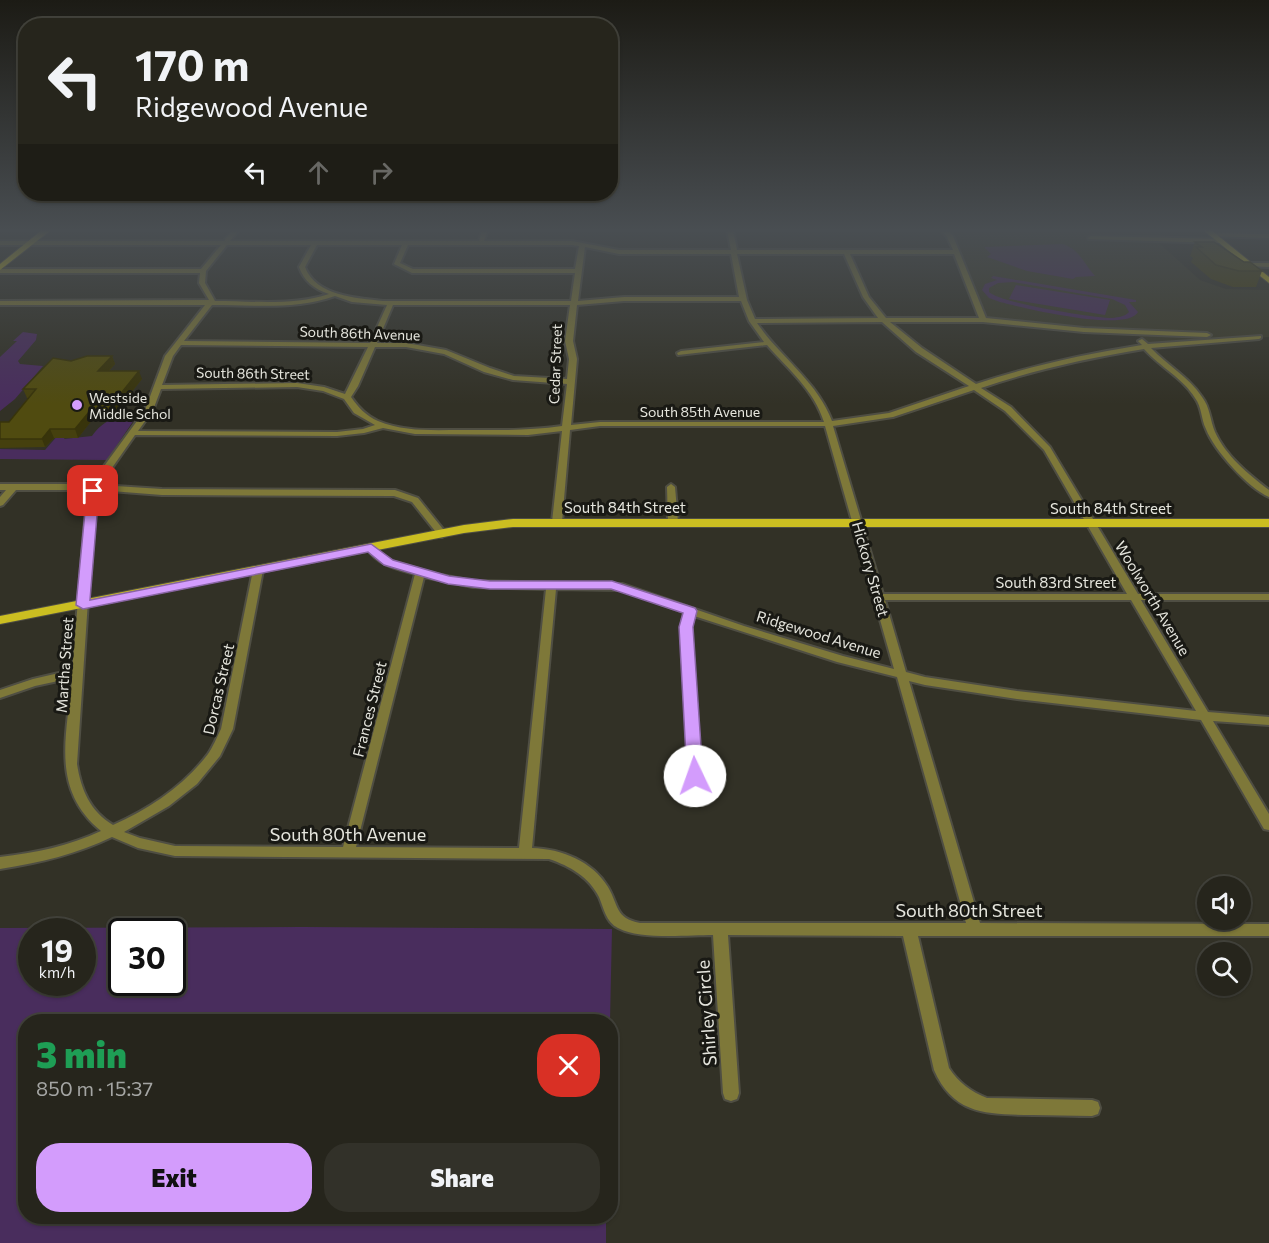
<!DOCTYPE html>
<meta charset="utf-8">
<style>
:root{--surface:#26251c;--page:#323129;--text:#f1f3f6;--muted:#a4a5a3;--line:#42423b;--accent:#d39cfc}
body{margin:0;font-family:Commissioner,sans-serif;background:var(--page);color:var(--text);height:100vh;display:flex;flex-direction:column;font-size:22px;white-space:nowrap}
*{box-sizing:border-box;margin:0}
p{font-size:20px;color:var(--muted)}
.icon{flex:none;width:33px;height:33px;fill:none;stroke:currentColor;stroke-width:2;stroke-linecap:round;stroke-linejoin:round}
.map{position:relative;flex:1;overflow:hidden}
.drawer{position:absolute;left:18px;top:1014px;width:600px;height:210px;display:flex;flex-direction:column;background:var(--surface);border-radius:24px;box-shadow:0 2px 4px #0004,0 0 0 2px var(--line)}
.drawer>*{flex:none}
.hud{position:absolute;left:18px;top:18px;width:600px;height:183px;border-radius:24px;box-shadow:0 2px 4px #0004,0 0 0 2px var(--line);background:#26251c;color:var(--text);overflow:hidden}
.tools{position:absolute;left:1197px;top:876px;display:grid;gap:12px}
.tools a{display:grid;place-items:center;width:54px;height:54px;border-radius:50%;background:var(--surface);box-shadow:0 2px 4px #0004,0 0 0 2px var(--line);font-size:30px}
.speed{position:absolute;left:18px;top:918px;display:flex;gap:12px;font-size:30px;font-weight:700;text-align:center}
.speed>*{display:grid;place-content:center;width:78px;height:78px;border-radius:50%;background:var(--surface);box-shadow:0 2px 4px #0004,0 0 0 2px var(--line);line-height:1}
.speed small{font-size:15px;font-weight:400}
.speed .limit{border:3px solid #111;border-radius:9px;background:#fff;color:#111}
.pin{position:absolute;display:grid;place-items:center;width:51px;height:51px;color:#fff;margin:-26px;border-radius:12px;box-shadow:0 3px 9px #0006}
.me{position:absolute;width:66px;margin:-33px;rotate:357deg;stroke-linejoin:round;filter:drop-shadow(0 0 4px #0008)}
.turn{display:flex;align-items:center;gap:21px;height:126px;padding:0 18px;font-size:27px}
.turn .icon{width:78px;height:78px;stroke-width:2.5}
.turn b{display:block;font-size:42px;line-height:51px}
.lanes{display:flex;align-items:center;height:57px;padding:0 18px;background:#0003;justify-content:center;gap:30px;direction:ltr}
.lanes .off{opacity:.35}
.round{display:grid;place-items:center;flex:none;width:63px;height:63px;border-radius:24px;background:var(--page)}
.headline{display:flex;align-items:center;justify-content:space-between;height:102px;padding:0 18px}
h1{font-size:36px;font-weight:800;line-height:45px;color:#1e9e55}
.cta{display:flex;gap:12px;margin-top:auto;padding:12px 18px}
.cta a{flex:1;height:69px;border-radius:24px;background:var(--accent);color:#111;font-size:24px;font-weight:800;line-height:69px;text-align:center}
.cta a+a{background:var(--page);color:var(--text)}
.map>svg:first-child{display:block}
</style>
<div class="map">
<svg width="1269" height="1243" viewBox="0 0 1269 1243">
<rect width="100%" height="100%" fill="#323126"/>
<path fill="#3c3b29" d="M 944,230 L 1157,230 L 1168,240 L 1157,241 L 1200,280 L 1226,289 L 1269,290 L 1269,337 L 1146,347 L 1136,332 L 983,320 L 948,234 Z"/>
<g fill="#492d5d" fill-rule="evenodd">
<path d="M 1062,244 C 1079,248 1084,264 1095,276 L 1076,277 L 1073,279 L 1027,271 L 987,257 L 991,254 L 984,247 Z"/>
<path d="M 993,276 L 1136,300 L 1136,302 L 1129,302 L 1138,312 C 1127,333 1023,308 1000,302 L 989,298 L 982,290 L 985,284 L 997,280 L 991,278 ZM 1013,282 L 1112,299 L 1125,305 L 1129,312 C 1124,317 1119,317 1112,318 C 1093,318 1000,303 989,292 L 989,288 L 998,283 Z"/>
<path d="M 1016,285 L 1110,300 L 1105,315 L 1009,299 Z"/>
<path d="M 23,332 L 37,334 L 36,340 L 18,361 L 20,364 L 43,366 L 15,399 L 0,411 L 0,357 L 17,341 L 13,341 Z"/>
<path d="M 138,414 L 107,460 L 0,459 L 0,449 L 45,450 L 59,434 L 67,434 L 64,439 L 92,436 C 104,419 118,416 138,414 Z"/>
<path d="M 302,927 L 612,929 L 610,1021 L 26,1022 L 26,1216 L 606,1216 L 606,1243 L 0,1243 L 0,928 ZM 32,932 L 82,932 L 82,982 L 32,982 ZM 122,932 L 172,932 L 172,982 L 122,982 Z"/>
</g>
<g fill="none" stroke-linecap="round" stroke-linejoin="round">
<g stroke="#4f4e43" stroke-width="4">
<g id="minor">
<path d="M 233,230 L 239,230 L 230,241 L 479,241 L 482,230 L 488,230 L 484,241 L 572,241 L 619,250 L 731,250 L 727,230 L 733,230 L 737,250 L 953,250 L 947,237 L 941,230 L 947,230 L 953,236 L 986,318 L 1084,328 L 1207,333 L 1211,335 L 1207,337 L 1084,332 L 983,322 L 890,322 L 922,348 L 976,384 C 1030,366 1085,354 1142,345 L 1138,341 L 1142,339 L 1148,344 L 1261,336 L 1261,338 L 1259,339 L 1151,348 C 1167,365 1189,377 1202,397 C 1210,407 1210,420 1215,432 C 1226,456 1248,474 1269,490 L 1269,497 C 1248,488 1214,450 1206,429 C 1201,419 1202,407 1195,398 C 1183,378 1160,367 1144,349 C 1088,358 1034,370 981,388 L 1011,407 L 1050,447 L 1138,594 L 1269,594 L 1269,600 L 1141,600 L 1208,712 L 1269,717 L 1269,725 L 1213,721 L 1269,814 L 1269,830 L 1264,829 L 1201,720 L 1017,699 L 925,685 L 909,681 L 980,923 L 1269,924 L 1269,936 L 918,936 L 949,1068 C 958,1082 971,1092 987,1098 L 1092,1100 L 1098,1102 L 1100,1108 L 1098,1114 L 1092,1116 C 1072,1116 1052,1115 1032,1115 C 989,1114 954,1116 934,1070 L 903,936 L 728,935 L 739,1093 L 737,1099 L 731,1101 L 725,1099 L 723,1093 L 713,935 C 687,935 640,940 618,928 C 606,922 604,909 599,897 C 589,877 570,866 549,859 L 175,856 L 138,848 L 112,837 C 77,854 39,863 0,869 L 0,857 C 35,853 69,846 101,831 C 50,789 67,736 72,678 L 35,686 L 0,698 L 0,690 L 33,679 L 72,670 L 87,497 L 89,490 L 16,490 L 3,505 L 0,506 L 0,497 L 6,490 L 0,490 L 0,484 L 91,484 L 145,410 L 165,356 L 205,305 L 0,305 L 0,301 L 209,300 L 199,283 L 200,273 L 0,273 L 0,269 L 201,269 L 221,245 L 0,245 L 0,241 L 224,241 ZM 227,245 L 311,245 L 299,267 C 304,281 314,289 329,294 C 293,306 252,301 215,301 L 205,283 L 206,271 ZM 317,245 L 402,245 L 394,264 L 412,273 L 575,273 L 571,301 L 383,301 C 356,298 316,296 305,267 ZM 408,245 L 572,245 L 579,246 L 575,269 L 413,269 L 400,263 ZM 585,247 L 619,254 L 731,254 L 739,297 L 624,297 L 578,301 ZM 737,254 L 844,254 L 863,297 L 878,318 L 755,319 L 747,300 ZM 850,254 L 954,254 L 979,318 L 886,318 L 869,297 ZM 335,296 L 352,302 L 387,305 L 370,343 L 184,341 L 212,305 C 253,305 296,310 335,296 ZM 624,301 L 741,301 L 749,321 L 764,342 L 681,351 L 677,353 L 678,355 L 767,345 C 788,369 814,390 824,422 L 600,422 L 571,425 L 577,359 L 573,341 L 577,305 ZM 393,305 L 570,305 L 565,341 L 569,359 L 567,379 L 514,376 L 490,368 L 446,350 L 406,343 L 377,343 ZM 882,322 L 916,352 L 969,386 L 889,413 L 832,421 C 817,381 780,357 757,323 ZM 181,345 L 368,347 L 345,394 L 324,387 L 297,383 L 162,385 L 173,356 ZM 375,347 L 406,347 L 444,354 L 484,372 L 513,380 L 567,384 L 562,426 C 528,431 495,430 461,430 C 433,430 404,432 378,421 C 366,416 358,407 351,397 L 358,386 ZM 297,387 L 323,391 L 344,399 L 354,413 L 375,425 L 363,429 L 337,432 L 138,431 L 153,410 L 161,389 ZM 974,390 L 1005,411 L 1044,450 L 1127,594 L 883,594 L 833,426 L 893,417 ZM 600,426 L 825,426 L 894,669 L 843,656 L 744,626 L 622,584 L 473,581 L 436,574 L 391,561 L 382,555 L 374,546 L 371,545 L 366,548 C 380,566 394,568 415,574 L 343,847 L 175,846 L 140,838 L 124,832 L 169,806 L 197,784 L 220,756 L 233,729 L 263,570 L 258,567 L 253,570 L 221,729 C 217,737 213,747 208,754 C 184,786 149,809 113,825 C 90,811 81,790 77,764 L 95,497 L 98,490 L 162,495 L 394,496 L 412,502 L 439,536 L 442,537 L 447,534 L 418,498 L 395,490 L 162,489 L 100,485 L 135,435 L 337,436 L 364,433 L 383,428 L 415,434 L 528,435 L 562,431 L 552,522 L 557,525 L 562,522 L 570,430 ZM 424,577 L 473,587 L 546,589 L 519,848 L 356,847 ZM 556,589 L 621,590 L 684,612 L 681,627 L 690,797 L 692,800 L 696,802 L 700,800 L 702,797 L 691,627 L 694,616 L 837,662 L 897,677 L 966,923 L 640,923 C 615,918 619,906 608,887 C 592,861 562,849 532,848 ZM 885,600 L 1131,600 L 1196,711 L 1017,691 L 925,677 L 906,672 Z"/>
<path d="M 1213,233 L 1269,234 L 1269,238 L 1211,236 L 1210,235 Z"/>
<path d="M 1091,236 L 1220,239 L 1223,241 L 1220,243 L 1089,239 L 1088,238 Z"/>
<path d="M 1249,263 L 1269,263 L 1269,267 L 1247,266 L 1247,264 Z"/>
<path d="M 671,484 L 675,487 L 678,522 L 673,525 L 668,522 L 667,487 Z"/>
</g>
</g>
<g stroke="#4f4e43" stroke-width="2">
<g id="major">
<path d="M 42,230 L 51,230 L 0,270 L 0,264 Z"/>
<path d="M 1203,230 L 1211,230 L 1269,277 L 1269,283 Z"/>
<path d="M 513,519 L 1269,519 L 1269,527 L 513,527 L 464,533 L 0,624 L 0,616 L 464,525 Z"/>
</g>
</g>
<use href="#minor" fill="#7e7839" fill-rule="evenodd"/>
<use href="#major" fill="#cbbe21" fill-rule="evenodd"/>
</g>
<g fill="#45400e">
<path d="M 1195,242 L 1244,262 L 1262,271 L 1256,287 L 1233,287 L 1211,279 L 1191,262 L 1193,258 L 1190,256 Z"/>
<path d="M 112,356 L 115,364 L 109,371 L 142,379 L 109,420 L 92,420 L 78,438 L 54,438 L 45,447 L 0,448 L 0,422 L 9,422 L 29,398 L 27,398 L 23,389 L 71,361 Z"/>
</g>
<g fill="#38340b">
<path d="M 112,356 L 115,364 L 101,379 L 98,371 Z"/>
<path d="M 139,371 L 142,379 L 109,420 L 106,412 Z"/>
<path d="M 89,412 L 92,420 L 78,438 L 75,429 Z"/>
<path d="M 50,429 L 54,438 L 45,447 L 42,439 Z"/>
</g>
<g fill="#504b10" stroke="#38340b" stroke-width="1.5">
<path d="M 1195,242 L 1214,242 L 1244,262 L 1250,262 L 1262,271 L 1239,271 L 1216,265 L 1196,247 L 1202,247 Z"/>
<path d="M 87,356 L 112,356 L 98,371 L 139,371 L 106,412 L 89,412 L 75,429 L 50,429 L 42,439 L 0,439 L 0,422 L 9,422 L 36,389 L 23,389 L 53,358 L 71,361 Z"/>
</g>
<linearGradient id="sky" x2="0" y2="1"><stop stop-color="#1c1b15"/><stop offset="0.57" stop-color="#494e52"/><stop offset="1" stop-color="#494e52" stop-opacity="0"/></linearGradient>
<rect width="1269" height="404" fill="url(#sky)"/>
<path fill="#d39cfc" stroke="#8965a4" stroke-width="1.5" d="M 93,488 L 99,491 L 90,600 L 371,544 L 393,560 L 449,576 L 490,581 L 612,581 L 695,608 L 697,611 L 693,627 L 703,776 L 700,780 L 689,780 L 687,776 L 679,627 L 683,613 L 611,589 L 490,589 L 448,584 L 384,565 L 368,552 L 83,609 L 76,605 L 87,491 Z"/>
<circle fill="#d39cfc" stroke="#191914" stroke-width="2" cx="77" cy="405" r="6"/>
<g text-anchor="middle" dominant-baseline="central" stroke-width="6" stroke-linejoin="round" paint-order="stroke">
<g font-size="14" fill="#e5e5dd" stroke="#191914">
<text transform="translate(360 333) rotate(2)">South 86th Avenue</text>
<text transform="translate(555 364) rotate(-88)">Cedar Street</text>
<text transform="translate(253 373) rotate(1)">South 86th Street</text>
<text x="700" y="411">South 85th Avenue</text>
</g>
<g font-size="14" fill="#e5e5dd" stroke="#191914" text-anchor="start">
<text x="89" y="397">Westside<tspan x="89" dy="16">Middle Schol</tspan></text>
</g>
<g font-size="15" fill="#e5e5dd" stroke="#191914">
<text x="625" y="507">South 84th Street</text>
<text x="1111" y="508">South 84th Street</text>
<text transform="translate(871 569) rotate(74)">Hickory Street</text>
<text x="1056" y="582">South 83rd Street</text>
<text transform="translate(1153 598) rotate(59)">Woolworth Avenue</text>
<text transform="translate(819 634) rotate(17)">Ridgewood Avenue</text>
<text transform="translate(64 665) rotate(-86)">Martha Street</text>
<text transform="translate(218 689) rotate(-77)">Dorcas Street</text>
<text transform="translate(369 709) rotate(-76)">Frances Street</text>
</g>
<g font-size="18" fill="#e5e5dd" stroke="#191914">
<text x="348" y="834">South 80th Avenue</text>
<text x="969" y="910">South 80th Street</text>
<text transform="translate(706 1013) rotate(-94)">Shirley Circle</text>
</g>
</g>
</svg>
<div class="tools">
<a><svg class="icon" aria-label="sound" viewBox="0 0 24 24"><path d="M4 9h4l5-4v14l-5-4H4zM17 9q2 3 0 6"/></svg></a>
<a><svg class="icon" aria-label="search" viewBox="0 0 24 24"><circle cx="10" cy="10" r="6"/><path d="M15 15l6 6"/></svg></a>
</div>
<div class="speed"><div>19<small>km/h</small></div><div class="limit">30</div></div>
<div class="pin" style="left:93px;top:491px;background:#d93025"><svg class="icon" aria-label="arrive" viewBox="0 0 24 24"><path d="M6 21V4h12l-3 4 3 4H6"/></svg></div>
<svg class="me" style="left:695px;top:776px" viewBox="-20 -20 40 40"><circle r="19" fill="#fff"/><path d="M0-13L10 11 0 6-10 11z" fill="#d39cfc"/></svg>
<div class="hud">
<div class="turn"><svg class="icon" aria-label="left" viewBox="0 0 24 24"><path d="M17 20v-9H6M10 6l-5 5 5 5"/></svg><div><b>170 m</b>Ridgewood Avenue</div></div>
<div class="lanes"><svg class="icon" aria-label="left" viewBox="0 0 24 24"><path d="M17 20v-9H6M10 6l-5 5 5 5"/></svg><svg class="icon off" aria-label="ahead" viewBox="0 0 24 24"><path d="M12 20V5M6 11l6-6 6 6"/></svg><svg class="icon off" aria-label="right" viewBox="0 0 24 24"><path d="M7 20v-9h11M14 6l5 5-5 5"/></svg></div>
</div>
<section class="drawer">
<div class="headline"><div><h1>3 min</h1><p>850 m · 15:37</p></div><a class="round" style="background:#d93025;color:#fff"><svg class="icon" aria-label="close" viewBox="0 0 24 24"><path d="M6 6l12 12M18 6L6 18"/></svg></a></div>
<div class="cta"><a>Exit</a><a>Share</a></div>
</section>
</div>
